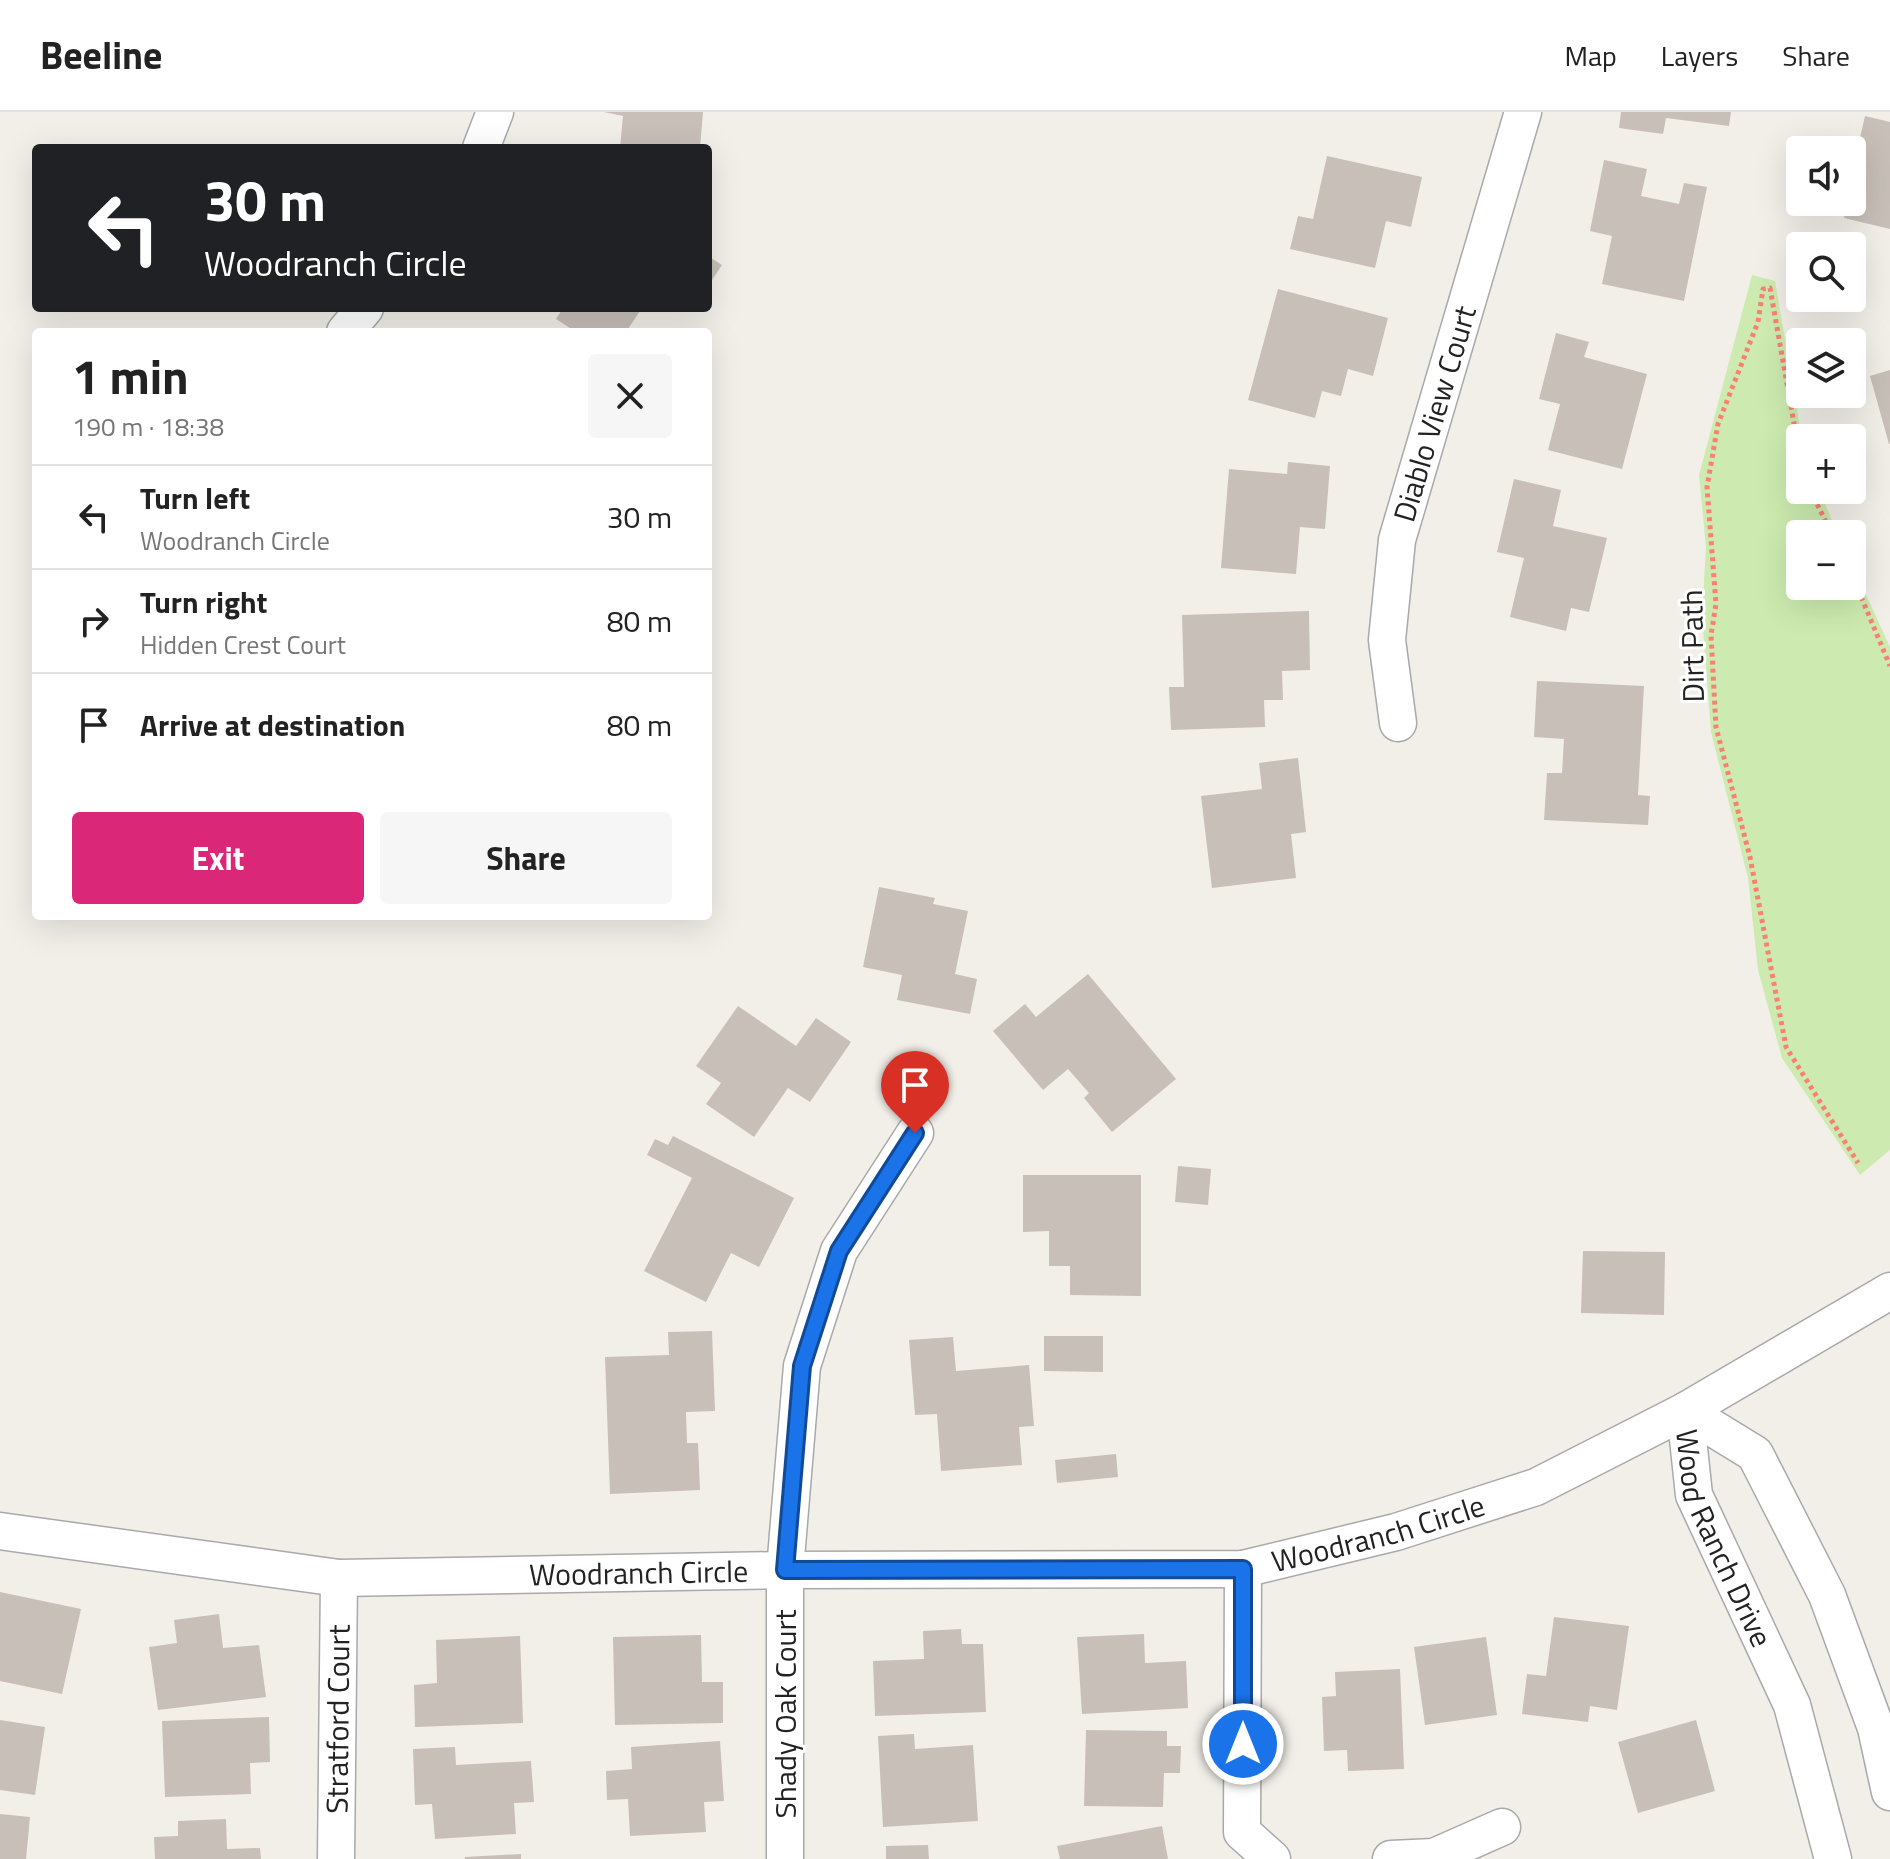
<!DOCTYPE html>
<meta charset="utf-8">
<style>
:root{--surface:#fff;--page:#f6f6f6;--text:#222;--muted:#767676;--line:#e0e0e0;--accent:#db2777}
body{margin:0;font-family:"Titillium Web",sans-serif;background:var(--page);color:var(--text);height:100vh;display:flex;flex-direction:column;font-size:30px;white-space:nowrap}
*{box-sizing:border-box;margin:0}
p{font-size:26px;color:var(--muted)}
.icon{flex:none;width:44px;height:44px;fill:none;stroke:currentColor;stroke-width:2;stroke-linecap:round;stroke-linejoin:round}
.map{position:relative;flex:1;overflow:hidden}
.details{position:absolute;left:32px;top:216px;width:680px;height:592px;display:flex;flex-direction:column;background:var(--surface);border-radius:8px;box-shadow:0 8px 32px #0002}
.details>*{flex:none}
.banner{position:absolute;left:32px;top:32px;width:680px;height:168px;border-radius:8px;box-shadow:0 8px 32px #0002;background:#202124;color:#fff;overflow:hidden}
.buttons{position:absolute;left:1786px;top:24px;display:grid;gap:16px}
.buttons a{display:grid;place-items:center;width:80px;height:80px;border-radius:8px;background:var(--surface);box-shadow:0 8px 32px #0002;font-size:40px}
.pin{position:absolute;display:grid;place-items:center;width:68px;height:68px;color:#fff;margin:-82px -34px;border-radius:50% 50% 50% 0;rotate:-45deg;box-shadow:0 0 8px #0007}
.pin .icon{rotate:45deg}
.me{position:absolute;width:88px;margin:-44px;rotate:0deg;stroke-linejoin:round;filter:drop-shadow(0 0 6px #0008)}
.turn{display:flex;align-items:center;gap:28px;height:168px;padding:0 40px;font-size:36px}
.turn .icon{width:104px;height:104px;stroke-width:2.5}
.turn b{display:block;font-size:56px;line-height:68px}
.round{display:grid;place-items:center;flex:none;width:84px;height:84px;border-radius:8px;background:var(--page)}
.summary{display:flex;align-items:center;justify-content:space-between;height:136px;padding:0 40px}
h1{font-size:48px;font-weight:700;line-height:60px}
.button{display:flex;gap:16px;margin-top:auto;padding:16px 40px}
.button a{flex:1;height:92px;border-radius:8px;background:var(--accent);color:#fff;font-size:32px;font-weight:700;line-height:92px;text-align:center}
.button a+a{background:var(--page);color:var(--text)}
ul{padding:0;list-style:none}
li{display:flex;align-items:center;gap:24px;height:104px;padding:0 40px;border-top:2px solid var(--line)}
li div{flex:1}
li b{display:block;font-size:30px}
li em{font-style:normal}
header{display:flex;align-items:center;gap:48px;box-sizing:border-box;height:112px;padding:0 40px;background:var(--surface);border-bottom:2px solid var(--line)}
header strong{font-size:38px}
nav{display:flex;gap:44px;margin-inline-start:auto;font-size:28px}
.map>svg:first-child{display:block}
</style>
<header>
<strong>Beeline</strong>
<nav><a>Map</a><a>Layers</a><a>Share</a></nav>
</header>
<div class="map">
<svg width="1890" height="1747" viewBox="0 0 1890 1747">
<rect width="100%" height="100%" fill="#f2efe9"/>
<path fill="#cdebb0" d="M 1752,163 L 1775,169 L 1802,326 L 1800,378 L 1819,378 L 1838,422 L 1800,422 L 1800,474 L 1852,474 L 1852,452 L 1890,535 L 1890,1038 L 1860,1063 L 1782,946 L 1758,858 L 1748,766 L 1711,620 L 1702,504 L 1706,435 L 1699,363 Z"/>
<g fill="#c7bfb8">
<path d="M 604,0 L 703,0 L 700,36 L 620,36 L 623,4 Z"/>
<path d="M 1621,0 L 1731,0 L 1729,14 L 1666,6 L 1663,22 L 1619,16 Z"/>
<path d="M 1865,4 L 1890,10 L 1890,117 L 1844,106 L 1848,90 L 1852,90 L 1860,44 L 1856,43 Z"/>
<path d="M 1327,44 L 1422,65 L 1411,115 L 1386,109 L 1375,156 L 1290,137 L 1298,104 L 1313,107 Z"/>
<path d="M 1604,48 L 1647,57 L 1641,84 L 1679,92 L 1684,71 L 1707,75 L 1684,189 L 1602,172 L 1612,124 L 1590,119 Z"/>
<path d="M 708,144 L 722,153 L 708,174 Z"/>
<path d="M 1278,177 L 1388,206 L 1373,264 L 1348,257 L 1341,284 L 1322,279 L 1315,306 L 1248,288 Z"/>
<path d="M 563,196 L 642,196 L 626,220 L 576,220 L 556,207 Z"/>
<path d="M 1556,221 L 1589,230 L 1584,245 L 1647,262 L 1622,357 L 1548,338 L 1560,292 L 1539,287 Z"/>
<path d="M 1890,258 L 1890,332 L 1889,332 L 1870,264 Z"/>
<path d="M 1288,350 L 1330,354 L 1325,417 L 1300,415 L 1296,462 L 1221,456 L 1229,357 L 1287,362 Z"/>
<path d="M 1514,367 L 1561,378 L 1553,414 L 1607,426 L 1589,500 L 1571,496 L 1566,519 L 1510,505 L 1524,446 L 1497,440 Z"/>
<path d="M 1309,499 L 1310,558 L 1282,559 L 1283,588 L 1264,588 L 1265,615 L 1171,618 L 1169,575 L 1184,575 L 1182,503 Z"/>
<path d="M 1537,569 L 1644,574 L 1638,683 L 1650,684 L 1648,713 L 1544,708 L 1547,661 L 1562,661 L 1564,627 L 1534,625 Z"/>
<path d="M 1298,646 L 1306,720 L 1291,722 L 1296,766 L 1212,776 L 1201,684 L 1262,677 L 1259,651 Z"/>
<path d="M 879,775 L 935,786 L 933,792 L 968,799 L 955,862 L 977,867 L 970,902 L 897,888 L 902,863 L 863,855 Z"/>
<path d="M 1088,862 L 1176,967 L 1112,1020 L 1084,986 L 1089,981 L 1068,957 L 1043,978 L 993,919 L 1025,892 L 1036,905 Z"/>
<path d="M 738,894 L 796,934 L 816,906 L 851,930 L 810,990 L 788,976 L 754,1025 L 706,992 L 721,971 L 696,954 Z"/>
<path d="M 673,1024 L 794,1086 L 759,1155 L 731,1141 L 706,1190 L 644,1159 L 692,1066 L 647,1043 L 655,1027 L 668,1033 Z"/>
<path d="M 1178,1054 L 1211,1057 L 1208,1093 L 1175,1090 Z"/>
<path d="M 1023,1063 L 1141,1063 L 1141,1184 L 1070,1183 L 1070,1154 L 1049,1154 L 1049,1119 L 1023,1120 Z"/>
<path d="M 1583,1139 L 1665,1140 L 1664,1203 L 1581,1201 Z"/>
<path d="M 712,1219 L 715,1299 L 686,1300 L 687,1331 L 698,1331 L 700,1378 L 610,1382 L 605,1245 L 669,1243 L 668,1220 Z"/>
<path d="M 1044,1224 L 1103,1224 L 1103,1260 L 1044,1259 Z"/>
<path d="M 953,1225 L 956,1259 L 1029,1253 L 1034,1314 L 1019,1315 L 1022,1353 L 941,1359 L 937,1302 L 915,1303 L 909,1228 Z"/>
<path d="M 1116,1342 L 1118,1365 L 1057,1371 L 1055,1348 Z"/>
<path d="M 0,1480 L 81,1497 L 62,1582 L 0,1569 Z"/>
<path d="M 219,1502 L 223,1536 L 259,1533 L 266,1585 L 158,1598 L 149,1535 L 177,1531 L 174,1508 Z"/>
<path d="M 1554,1505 L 1629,1514 L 1617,1598 L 1590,1594 L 1588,1610 L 1522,1602 L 1527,1562 L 1546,1564 Z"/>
<path d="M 961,1517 L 962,1532 L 983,1532 L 986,1600 L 875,1604 L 873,1549 L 924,1547 L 923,1519 Z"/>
<path d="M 1144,1522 L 1145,1551 L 1186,1549 L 1188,1596 L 1082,1602 L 1077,1525 Z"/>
<path d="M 701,1523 L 702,1570 L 723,1570 L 723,1611 L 615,1613 L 613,1525 Z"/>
<path d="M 520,1524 L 523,1611 L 415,1615 L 414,1573 L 437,1571 L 436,1528 Z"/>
<path d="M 1486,1525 L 1497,1603 L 1425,1613 L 1414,1535 Z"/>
<path d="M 1400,1557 L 1404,1657 L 1348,1659 L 1347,1638 L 1324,1639 L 1322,1585 L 1336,1584 L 1335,1560 Z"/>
<path d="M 269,1605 L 270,1650 L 250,1651 L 251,1682 L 165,1685 L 162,1609 Z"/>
<path d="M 0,1608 L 45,1615 L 35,1683 L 0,1678 Z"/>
<path d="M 1696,1608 L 1715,1679 L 1638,1701 L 1618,1630 Z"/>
<path d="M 1086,1618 L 1167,1619 L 1167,1634 L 1181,1634 L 1180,1661 L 1164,1661 L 1163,1695 L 1084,1694 Z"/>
<path d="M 914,1622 L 915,1637 L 973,1633 L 978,1709 L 883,1715 L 878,1624 Z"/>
<path d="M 720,1629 L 724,1689 L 704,1690 L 706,1720 L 630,1724 L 628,1687 L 607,1688 L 606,1659 L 632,1657 L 631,1635 Z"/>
<path d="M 455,1635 L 456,1653 L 531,1649 L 534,1690 L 514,1691 L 516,1722 L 435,1727 L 432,1692 L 415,1693 L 413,1637 Z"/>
<path d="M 0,1702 L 30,1705 L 26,1747 L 0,1747 Z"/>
<path d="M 226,1707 L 227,1737 L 260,1736 L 261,1747 L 155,1747 L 154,1725 L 178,1724 L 178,1709 Z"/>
<path d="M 1162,1714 L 1168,1747 L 1060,1747 L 1057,1734 Z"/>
<path d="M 928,1733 L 929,1747 L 886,1747 L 886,1734 Z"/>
<path d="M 521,1742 L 521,1747 L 465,1747 L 465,1745 Z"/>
</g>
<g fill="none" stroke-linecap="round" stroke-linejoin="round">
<g stroke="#a9a9a9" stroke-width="39">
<g id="street">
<path d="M 481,36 L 495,0"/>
<path d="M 345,220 L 365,196"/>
<path id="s1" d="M 1398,611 L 1387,528 L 1397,428 L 1523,0"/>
<path id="s2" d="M 1685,1299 L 1694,1383 L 1792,1593 L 1833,1747"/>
<path d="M 1685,1299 L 1755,1342 L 1827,1483 L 1876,1616 L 1890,1680"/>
<path id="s3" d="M 0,1419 L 339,1466 L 785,1458 L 1243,1457 L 1396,1420 L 1536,1375 L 1685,1299 L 1890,1179"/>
<path d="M 1243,1457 L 1242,1720 L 1272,1747"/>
<path id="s4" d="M 336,1747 L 339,1466"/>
<path d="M 785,1747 L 785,1458 L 802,1254 L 839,1139 L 915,1021"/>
<path d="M 1391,1747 L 1434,1745 L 1502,1715"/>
</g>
</g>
<g stroke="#fa8072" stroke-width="5" stroke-dasharray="4 4" stroke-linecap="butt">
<path d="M 1800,345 L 1770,176 L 1763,177 L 1758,210 L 1718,312 L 1707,375 L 1716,492 L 1711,523 L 1716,615 L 1750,745 L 1786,935 L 1858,1051"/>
<path d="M 1810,378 L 1832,422"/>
<path d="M 1852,463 L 1890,554"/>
</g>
<use href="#street" stroke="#fff" stroke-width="36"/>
</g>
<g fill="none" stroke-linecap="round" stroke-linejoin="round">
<g stroke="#114b97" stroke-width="20">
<path id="route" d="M 915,1021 L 839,1139 L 802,1254 L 785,1458 L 1243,1457 L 1243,1632"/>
</g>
<use href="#route" stroke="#1a73e8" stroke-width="14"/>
</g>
<g text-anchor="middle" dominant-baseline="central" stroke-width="6" stroke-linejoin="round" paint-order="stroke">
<g font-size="30" fill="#222" stroke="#fff">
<text stroke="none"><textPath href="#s1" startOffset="316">Diablo View Court</textPath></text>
<text transform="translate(1692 534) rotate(-91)">Dirt Path</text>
<text stroke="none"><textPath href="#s3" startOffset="1386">Woodranch Circle</textPath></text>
<text stroke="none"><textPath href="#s2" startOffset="134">Wood Ranch Drive</textPath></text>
<text stroke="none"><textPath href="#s3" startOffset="642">Woodranch Circle</textPath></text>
<text transform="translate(785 1602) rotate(-90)">Shady Oak Court</text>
<text stroke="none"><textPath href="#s4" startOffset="140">Stratford Court</textPath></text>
</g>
</g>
</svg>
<div class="buttons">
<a><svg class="icon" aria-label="sound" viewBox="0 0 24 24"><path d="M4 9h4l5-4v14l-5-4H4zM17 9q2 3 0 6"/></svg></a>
<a><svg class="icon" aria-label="search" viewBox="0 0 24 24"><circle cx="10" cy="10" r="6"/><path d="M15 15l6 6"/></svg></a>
<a><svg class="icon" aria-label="layers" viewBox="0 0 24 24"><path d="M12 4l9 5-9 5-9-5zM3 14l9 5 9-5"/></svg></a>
<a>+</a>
<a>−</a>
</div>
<div class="pin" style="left:915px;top:1021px;background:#d93025"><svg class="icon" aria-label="arrive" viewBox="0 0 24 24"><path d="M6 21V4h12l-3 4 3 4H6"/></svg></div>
<svg class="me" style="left:1243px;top:1632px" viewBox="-20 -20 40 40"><circle r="17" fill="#1a73e8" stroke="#fff" stroke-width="3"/><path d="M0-11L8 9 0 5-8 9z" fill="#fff"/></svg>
<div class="banner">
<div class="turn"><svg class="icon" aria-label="left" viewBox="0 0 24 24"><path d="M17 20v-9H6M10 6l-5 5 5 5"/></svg><div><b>30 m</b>Woodranch Circle</div></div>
</div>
<section class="details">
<div class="summary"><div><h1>1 min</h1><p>190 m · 18:38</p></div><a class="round"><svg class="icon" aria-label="close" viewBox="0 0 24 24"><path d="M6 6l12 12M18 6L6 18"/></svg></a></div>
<ul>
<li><svg class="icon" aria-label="left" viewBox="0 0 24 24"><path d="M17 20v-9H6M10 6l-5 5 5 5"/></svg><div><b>Turn left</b><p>Woodranch Circle</p></div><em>30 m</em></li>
<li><svg class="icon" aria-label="right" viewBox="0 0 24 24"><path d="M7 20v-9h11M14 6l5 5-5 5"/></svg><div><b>Turn right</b><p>Hidden Crest Court</p></div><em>80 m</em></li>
<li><svg class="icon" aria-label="arrive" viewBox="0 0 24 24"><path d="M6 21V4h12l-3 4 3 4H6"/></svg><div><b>Arrive at destination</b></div><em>80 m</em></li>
</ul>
<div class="button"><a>Exit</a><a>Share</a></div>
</section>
</div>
